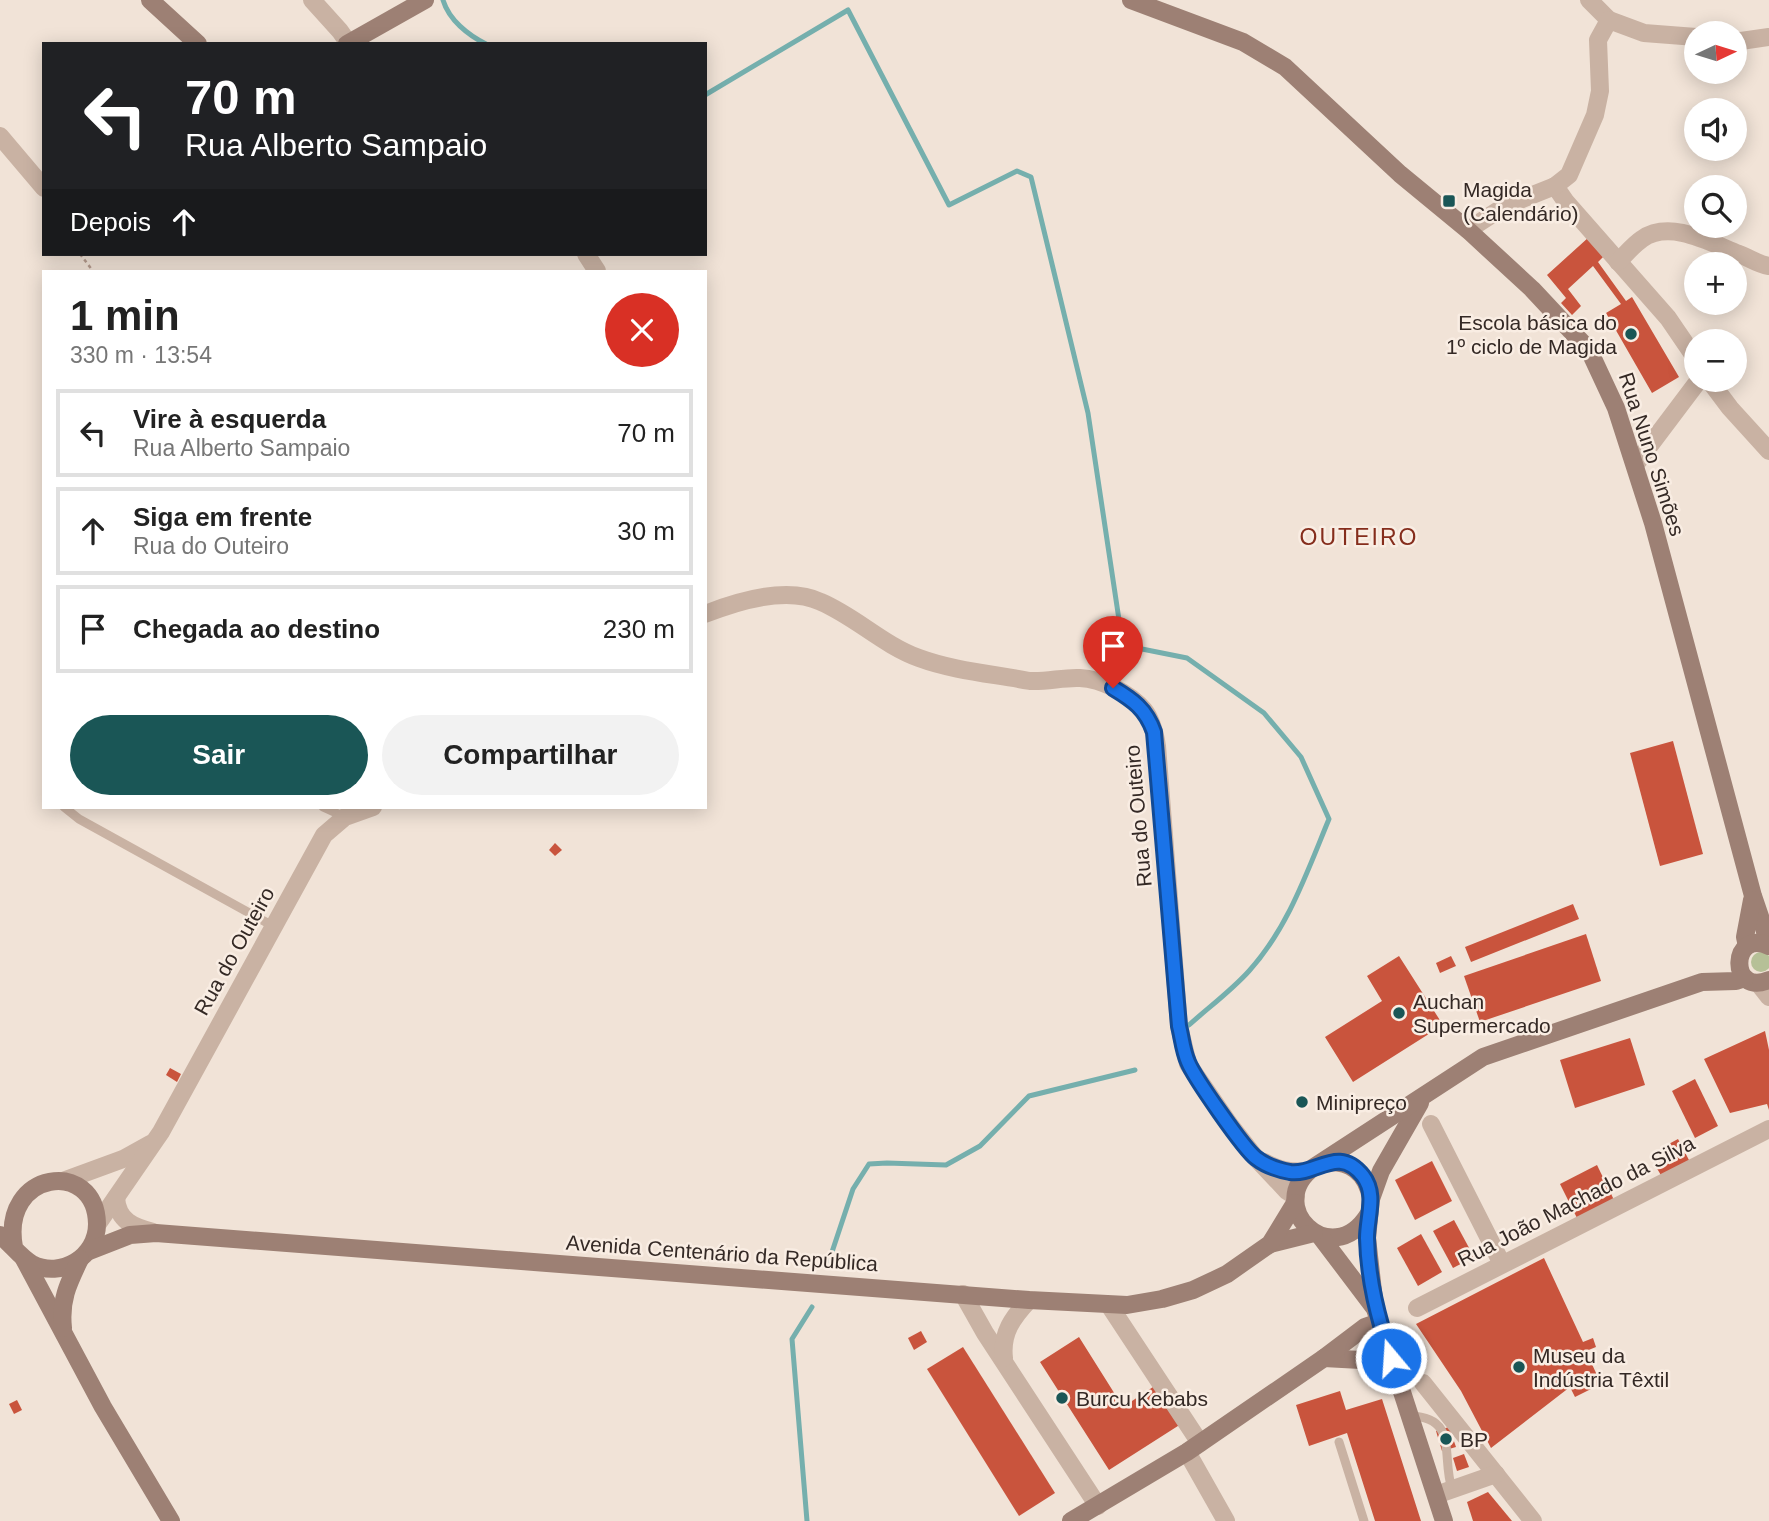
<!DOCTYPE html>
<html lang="pt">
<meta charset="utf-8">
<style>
:root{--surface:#fff;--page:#f2f2f2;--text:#222;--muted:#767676;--line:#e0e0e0;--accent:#1a5656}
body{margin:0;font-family:Helvetica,sans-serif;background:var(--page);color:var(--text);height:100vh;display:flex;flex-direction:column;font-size:26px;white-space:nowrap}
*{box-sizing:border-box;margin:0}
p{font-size:23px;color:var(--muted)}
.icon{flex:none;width:38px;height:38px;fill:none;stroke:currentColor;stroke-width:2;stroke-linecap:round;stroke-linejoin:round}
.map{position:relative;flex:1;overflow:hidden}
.side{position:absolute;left:42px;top:270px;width:665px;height:539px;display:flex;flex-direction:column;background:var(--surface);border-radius:0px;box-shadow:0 4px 18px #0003}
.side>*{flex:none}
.top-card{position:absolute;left:42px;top:42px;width:665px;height:214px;border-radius:0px;box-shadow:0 4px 18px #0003;background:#202124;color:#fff;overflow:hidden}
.needle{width:46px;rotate:86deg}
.controls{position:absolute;left:1684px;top:21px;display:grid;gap:14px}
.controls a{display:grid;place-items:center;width:63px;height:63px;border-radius:50%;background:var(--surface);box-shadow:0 4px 18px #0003;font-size:35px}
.pin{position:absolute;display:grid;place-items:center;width:60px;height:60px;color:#fff;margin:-72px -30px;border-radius:50% 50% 50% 0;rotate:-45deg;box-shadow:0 0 7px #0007}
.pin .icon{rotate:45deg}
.me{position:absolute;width:77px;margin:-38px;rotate:342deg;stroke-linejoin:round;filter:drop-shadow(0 0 5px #0008)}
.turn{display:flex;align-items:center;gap:24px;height:147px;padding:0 28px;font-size:32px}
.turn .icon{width:91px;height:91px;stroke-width:2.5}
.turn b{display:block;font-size:49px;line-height:60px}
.then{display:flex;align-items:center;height:66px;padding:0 28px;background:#0003;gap:14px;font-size:26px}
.round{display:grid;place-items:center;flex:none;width:74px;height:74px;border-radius:37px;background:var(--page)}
.headline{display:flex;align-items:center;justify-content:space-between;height:119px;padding:0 28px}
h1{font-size:42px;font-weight:700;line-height:52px}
.button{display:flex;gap:14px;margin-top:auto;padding:14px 28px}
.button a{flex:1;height:80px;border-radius:42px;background:var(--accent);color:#fff;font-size:28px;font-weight:700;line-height:80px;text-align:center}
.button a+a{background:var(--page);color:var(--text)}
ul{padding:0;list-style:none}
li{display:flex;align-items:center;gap:21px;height:88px;margin:0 14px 10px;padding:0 14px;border:4px solid var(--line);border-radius:0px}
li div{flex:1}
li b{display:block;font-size:26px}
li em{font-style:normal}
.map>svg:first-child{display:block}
</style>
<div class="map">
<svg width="1769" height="1521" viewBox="0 0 1769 1521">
<rect width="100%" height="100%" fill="#f1e3d7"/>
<circle fill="#b6c097" cx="1761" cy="962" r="10"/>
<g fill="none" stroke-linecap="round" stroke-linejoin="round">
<g stroke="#75afad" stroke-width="5">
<path d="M 443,0 C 449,20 468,35 486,44"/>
<path d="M 705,95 L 848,10 L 949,205 L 1017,171 L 1031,177 L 1088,413 L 1121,633 L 1127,646 L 1187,658 L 1264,713 L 1301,757 L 1329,819 C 1307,872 1288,928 1249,971 C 1231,991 1209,1007 1189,1025"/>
<path d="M 829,1261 L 853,1189 L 869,1164 L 887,1163 L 946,1165 L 980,1146 L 1029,1096 L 1135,1070"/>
<path d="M 807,1521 L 792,1339 L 812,1307"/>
</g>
</g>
<g fill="#c9543d">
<path d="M 1589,237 L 1604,256 L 1598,262 L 1626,301 L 1632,297 L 1679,377 L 1652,393 L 1606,313 L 1621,304 L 1593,266 L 1568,289 L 1581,306 L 1572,315 L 1561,303 L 1566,298 L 1547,275 Z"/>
<path d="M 1673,741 L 1703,854 L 1660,866 L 1630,753 Z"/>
<path d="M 555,843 L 562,850 L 555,856 L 549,850 Z"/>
<path d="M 1573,904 L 1579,919 L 1471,962 L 1465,947 Z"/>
<path d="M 1586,934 L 1601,981 L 1480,1022 L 1464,976 Z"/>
<path d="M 1399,956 L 1443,1025 L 1353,1082 L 1325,1037 L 1382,1001 L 1367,976 Z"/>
<path d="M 1451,956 L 1456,966 L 1440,973 L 1436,963 Z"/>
<path d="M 1765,1031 L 1769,1050 L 1769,1110 L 1767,1104 L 1730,1113 L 1704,1059 Z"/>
<path d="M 1630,1038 L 1645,1085 L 1575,1108 L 1560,1060 Z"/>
<path d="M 170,1068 L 181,1074 L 177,1082 L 166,1075 Z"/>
<path d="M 1695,1079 L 1718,1126 L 1695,1138 L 1672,1091 Z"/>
<path d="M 1678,1139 L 1690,1162 L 1662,1177 L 1655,1165 L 1671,1156 L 1665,1146 Z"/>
<path d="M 1432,1161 L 1452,1201 L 1415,1220 L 1395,1180 Z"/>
<path d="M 1597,1165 L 1615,1202 L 1578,1220 L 1560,1184 Z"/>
<path d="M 1454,1220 L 1474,1257 L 1453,1268 L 1433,1231 Z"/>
<path d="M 1421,1234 L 1442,1272 L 1418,1286 L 1397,1248 Z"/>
<path d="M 1544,1258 L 1583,1342 L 1593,1338 L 1596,1347 L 1586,1351 L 1601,1384 L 1575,1397 L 1570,1387 L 1491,1448 L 1461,1391 L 1416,1324 Z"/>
<path d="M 921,1331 L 927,1342 L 914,1350 L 908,1338 Z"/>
<path d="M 1079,1337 L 1123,1407 L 1156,1385 L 1181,1424 L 1109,1470 L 1040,1362 Z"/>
<path d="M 963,1347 L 1055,1493 L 1019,1516 L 927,1369 Z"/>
<path d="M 1340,1391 L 1346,1410 L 1382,1399 L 1421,1521 L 1375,1521 L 1347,1433 L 1309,1446 L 1296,1405 Z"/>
<path d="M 17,1400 L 22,1410 L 14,1414 L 9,1404 Z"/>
<path d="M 1449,1427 L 1456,1447 L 1442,1451 L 1436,1431 Z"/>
<path d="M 1464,1454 L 1469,1467 L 1457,1471 L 1453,1458 Z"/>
<path d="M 1488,1492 L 1512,1521 L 1473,1521 L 1467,1502 Z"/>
</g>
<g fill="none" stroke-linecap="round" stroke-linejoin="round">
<path stroke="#b59b8d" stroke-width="2.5" stroke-dasharray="3.5 3.5" stroke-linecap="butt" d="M 80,254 L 93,271"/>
<g stroke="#c9b2a3" stroke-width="9">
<path d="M 64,807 L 79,819 L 273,926"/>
<path d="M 323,807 L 345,817"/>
<path d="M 1410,1416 C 1459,1417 1441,1457 1452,1489"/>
<path d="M 1339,1442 L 1364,1521"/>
</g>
<g stroke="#c9b2a3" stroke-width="18">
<path d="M 312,0 L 340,31 L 349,44"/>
<path d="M 1589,0 L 1609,20"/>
<path d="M 1734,42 L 1769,37"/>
<path d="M 0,136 L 44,188"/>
<path d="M 1555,186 L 1566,202 L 1668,318 L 1696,359"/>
<path d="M 1468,230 L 1505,206 L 1555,186 L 1569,175 L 1595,115 L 1600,91 L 1598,40 L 1609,20 L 1644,33 L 1696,37"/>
<path d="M 586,254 L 597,271"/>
<path d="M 1618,262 C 1626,254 1633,245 1642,239 C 1670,219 1711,243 1739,254 C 1750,258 1757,264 1769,266"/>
<path d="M 1709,380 L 1730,408 L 1769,451"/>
<path d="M 1635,465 L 1699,380"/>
<path d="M 705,614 C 738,601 788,586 821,602 C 856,617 883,645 919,658 C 954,671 994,674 1030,681 C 1047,682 1064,677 1080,678 C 1101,679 1130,693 1144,710 C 1152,720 1155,733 1157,746 L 1179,1026 L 1188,1064 L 1230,1125 L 1255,1157 L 1287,1191 L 1296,1197"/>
<path d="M 1758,983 L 1769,997"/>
<path d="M 1431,1124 L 1502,1264"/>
<path d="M 1264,1162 C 1279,1170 1291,1173 1308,1171"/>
<path d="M 63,1181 L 123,1159 L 150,1144"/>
<path d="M 116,1198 C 118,1221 133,1227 153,1232"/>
<path d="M 97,1225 L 161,1132 L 324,835 L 345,817 L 373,807"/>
<path d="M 963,1294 L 985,1333 L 1098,1506"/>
<path d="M 1109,1305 L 1200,1443"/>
<path d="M 1417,1308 L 1769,1129"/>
<path d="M 1004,1358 C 1001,1333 1013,1317 1029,1300"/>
<path d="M 1423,1383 L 1533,1521"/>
<path d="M 1187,1452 L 1226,1521"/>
<path d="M 1436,1495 L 1496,1474"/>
</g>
<g stroke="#9d8074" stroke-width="18">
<path d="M 150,0 L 198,44"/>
<path d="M 1131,0 L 1243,42 L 1285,67 L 1400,174 L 1468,230 L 1532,289 L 1589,350 L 1616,408 L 1653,523 L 1753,896 L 1765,931 L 1766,944"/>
<path d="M 347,44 L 425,0"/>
<path d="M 1747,946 L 1745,937 L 1752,900"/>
<path d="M 1769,946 C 1731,928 1728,997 1769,980"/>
<path d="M 1420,1103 L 1381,1171 L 1371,1199 L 1367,1238 L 1375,1309 L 1444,1521"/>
<path d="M 1322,1163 C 1349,1159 1367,1172 1371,1199"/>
<path d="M 1368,1215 C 1331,1273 1262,1205 1314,1167 L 1483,1057 L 1702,982 L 1736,981 L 1745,978"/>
<path d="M 0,1235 C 11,1244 20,1257 32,1264 C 61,1279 97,1257 97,1224 C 96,1158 0,1170 14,1247"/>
<path d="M 1320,1236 L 1373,1306"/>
<path d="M 1270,1244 L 1314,1233"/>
<path d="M 89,1251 L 130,1235 L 156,1233 L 1029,1300 L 1127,1305 L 1162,1299 L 1193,1290 L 1227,1274 L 1270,1244 L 1295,1203"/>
<path d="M 24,1259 L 103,1407 L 171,1521"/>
<path d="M 63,1328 C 60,1300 68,1284 80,1259"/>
<path d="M 1324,1358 L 1379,1361 L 1391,1358"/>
<path d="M 1071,1521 L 1187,1452 L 1324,1358 L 1365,1327 L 1379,1322"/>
</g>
</g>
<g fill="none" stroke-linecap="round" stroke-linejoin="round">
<g stroke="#114b97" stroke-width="18">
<path id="route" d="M 1113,688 C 1133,700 1146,709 1154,732 L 1179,1026 C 1182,1038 1183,1051 1188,1062 C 1194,1077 1244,1149 1256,1158 C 1265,1165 1279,1170 1290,1172 C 1316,1176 1338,1144 1363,1176 C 1377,1194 1367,1217 1367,1238 C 1368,1280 1378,1318 1391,1358"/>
</g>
<use href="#route" stroke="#1a73e8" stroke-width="12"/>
</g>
<g fill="#1a5656" stroke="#f9ede3" stroke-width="2.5">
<rect x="1442" y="194" width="14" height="14" rx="3.5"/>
<circle cx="1631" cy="334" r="7"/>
<circle cx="1399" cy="1013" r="7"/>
<circle cx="1302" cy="1102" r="7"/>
<circle cx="1519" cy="1367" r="7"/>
<circle cx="1062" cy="1398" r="7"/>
<circle cx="1446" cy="1439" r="7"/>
</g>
<g text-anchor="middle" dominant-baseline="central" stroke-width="5" stroke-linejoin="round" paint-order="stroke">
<g font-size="21" fill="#342925" stroke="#f9ede3" text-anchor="start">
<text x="1463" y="189">Magida<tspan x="1463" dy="24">(Calendário)</tspan></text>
<text x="1617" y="322" text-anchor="end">Escola básica do<tspan x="1617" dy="24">1º ciclo de Magida</tspan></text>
<text x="1413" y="1001">Auchan<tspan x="1413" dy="24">Supermercado</tspan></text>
<text x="1316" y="1102">Minipreço</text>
<text x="1533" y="1355">Museu da<tspan x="1533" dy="24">Indústria Têxtil</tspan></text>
<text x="1076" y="1398">Burcu Kebabs</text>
<text x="1460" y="1439">BP</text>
</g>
<g font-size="21" fill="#342925" stroke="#f9ede3">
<text transform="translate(1652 454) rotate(72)">Rua Nuno Simões</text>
<text transform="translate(1138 816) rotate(-95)">Rua do Outeiro</text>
<text transform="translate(234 951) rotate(-61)">Rua do Outeiro</text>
<text transform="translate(1576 1201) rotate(-27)">Rua João Machado da Silva</text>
<text transform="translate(722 1253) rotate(4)">Avenida Centenário da República</text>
</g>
<g font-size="23" letter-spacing="2" fill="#852d1c" stroke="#f9ede3">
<text x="1359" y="537">OUTEIRO</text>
</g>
</g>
</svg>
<div class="controls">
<a><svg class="needle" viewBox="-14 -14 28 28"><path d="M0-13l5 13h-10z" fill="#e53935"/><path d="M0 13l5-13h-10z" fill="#767676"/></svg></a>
<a><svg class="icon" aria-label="sound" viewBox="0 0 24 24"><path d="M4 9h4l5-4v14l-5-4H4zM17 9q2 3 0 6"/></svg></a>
<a><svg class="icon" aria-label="search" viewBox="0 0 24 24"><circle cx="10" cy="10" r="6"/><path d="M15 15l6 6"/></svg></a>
<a>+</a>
<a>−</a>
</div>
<div class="pin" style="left:1113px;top:688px;background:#d93025"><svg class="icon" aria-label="arrive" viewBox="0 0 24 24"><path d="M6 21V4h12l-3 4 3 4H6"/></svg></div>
<svg class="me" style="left:1391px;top:1358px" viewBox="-20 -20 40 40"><circle r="17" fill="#1a73e8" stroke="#fff" stroke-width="3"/><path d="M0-11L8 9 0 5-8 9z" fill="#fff"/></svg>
<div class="top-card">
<div class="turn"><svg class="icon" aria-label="left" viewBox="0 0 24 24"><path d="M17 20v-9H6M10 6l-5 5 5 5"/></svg><div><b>70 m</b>Rua Alberto Sampaio</div></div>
<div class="then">Depois<svg class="icon" aria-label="ahead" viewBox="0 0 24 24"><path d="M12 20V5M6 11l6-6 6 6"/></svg></div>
</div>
<section class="side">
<div class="headline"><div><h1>1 min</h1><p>330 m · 13:54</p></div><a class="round" style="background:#d93025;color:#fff"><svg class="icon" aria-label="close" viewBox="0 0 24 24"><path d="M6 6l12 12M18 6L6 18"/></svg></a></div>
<ul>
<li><svg class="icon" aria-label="left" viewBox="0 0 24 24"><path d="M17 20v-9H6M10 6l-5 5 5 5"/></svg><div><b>Vire à esquerda</b><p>Rua Alberto Sampaio</p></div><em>70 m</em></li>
<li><svg class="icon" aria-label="ahead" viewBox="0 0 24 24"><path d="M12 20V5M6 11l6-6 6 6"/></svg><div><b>Siga em frente</b><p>Rua do Outeiro</p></div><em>30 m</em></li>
<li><svg class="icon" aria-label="arrive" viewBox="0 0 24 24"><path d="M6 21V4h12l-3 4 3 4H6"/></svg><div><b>Chegada ao destino</b></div><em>230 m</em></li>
</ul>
<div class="button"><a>Sair</a><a>Compartilhar</a></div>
</section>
</div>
